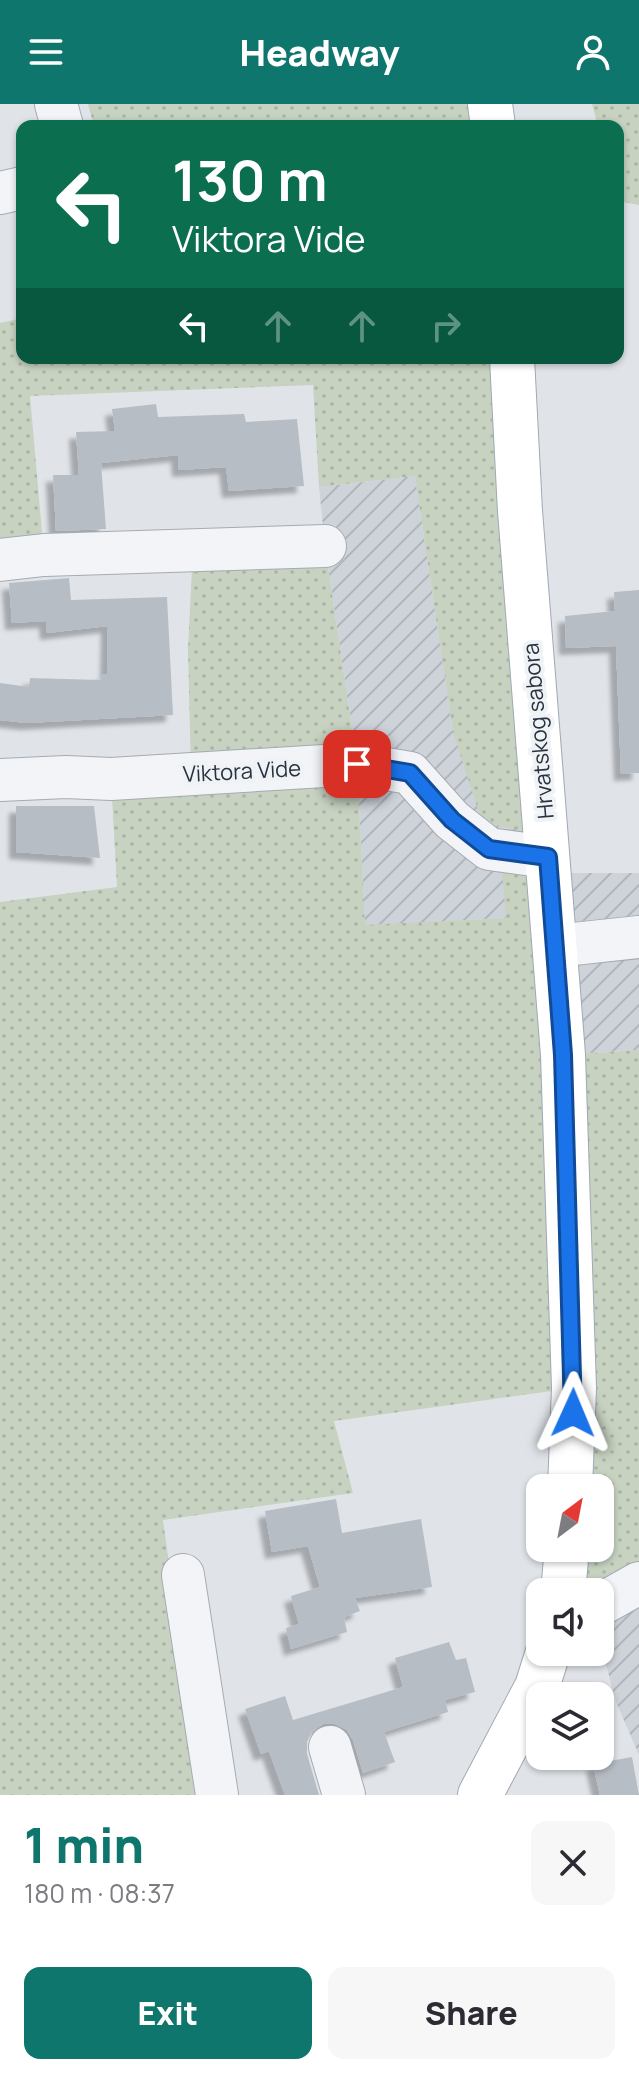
<!DOCTYPE html>
<meta charset="utf-8">
<style>
:root{--surface:#fff;--page:#f7f7f7;--text:#2b2b33;--muted:#7c7c81;--accent:#0f766e}
body{margin:0;font-family:Manrope,sans-serif;background:var(--page);color:var(--text);height:100vh;display:flex;flex-direction:column;font-size:30px;white-space:nowrap}
*{box-sizing:border-box;margin:0}
p{font-size:26px;color:var(--muted)}
.icon{flex:none;width:44px;height:44px;fill:none;stroke:currentColor;stroke-width:2;stroke-linecap:round;stroke-linejoin:round}
.map{position:relative;height:1691px;overflow:hidden}
.sheet{display:flex;flex-direction:column;background:var(--surface);flex:1}
.sheet>*{flex:none}
.hud{position:absolute;left:16px;top:16px;width:608px;height:244px;border-radius:16px;box-shadow:0 2px 6px #0004;background:#0b6e4f;color:#fff;overflow:hidden}
.needle{width:52px;rotate:32deg}
.buttons{position:absolute;left:526px;top:1370px;display:grid;gap:16px}
.buttons a{display:grid;place-items:center;width:88px;height:88px;border-radius:16px;background:var(--surface);box-shadow:0 2px 6px #0004;font-size:40px}
.pin{position:absolute;display:grid;place-items:center;width:68px;height:68px;color:#fff;margin:-34px;border-radius:16px;box-shadow:0 4px 12px #0006}
.me{position:absolute;width:88px;margin:-44px;rotate:1deg;stroke-linejoin:round;filter:drop-shadow(0 0 6px #0008)}
.turn{display:flex;align-items:center;gap:28px;height:168px;padding:0 24px;font-size:36px}
.turn .icon{width:104px;height:104px;stroke-width:2.5}
.turn b{display:block;font-size:56px;line-height:68px}
.lanes{display:flex;align-items:center;height:76px;padding:0 24px;background:#0003;justify-content:center;gap:40px;direction:ltr}
.lanes .off{opacity:.35}
.round{display:grid;place-items:center;flex:none;width:84px;height:84px;border-radius:16px;background:var(--page)}
.head{display:flex;align-items:center;justify-content:space-between;height:136px;padding:0 24px}
h1{font-size:48px;font-weight:800;line-height:60px;color:var(--accent)}
.primary-button{display:flex;gap:16px;margin-top:auto;padding:16px 24px}
.primary-button a{flex:1;height:92px;border-radius:16px;background:var(--accent);color:#fff;font-size:32px;font-weight:800;line-height:92px;text-align:center}
.primary-button a+a{background:var(--page);color:var(--text)}
header{display:flex;justify-content:space-between;align-items:center;height:104px;padding:0 24px;background:var(--accent);color:#fff;font-size:36px;font-weight:800}
.map>svg:first-child{display:block}
</style>
<header><svg class="icon" aria-label="menu" viewBox="0 0 24 24"><path d="M4 6h16M4 12h16M4 18h16"/></svg>Headway<svg class="icon" aria-label="person" viewBox="0 0 24 24"><circle cx="12" cy="8" r="4"/><path d="M4 21q1-7 8-7t8 7"/></svg></header>
<div class="map">
<svg width="639" height="1691" viewBox="0 0 639 1691">
<defs>
<pattern id="industrial-furrows" width="10" height="10" patternUnits="userSpaceOnUse" patternTransform="scale(2)"><rect width="10" height="10" fill="#ced3da"/><path d="M-1 1l2-2M0 10L10 0M9 11l2-2" fill="none" stroke="#b1b6bc"/></pattern>
<pattern id="grass-dots" width="8" height="8" patternUnits="userSpaceOnUse" patternTransform="scale(2)"><rect width="8" height="8" fill="#c7d2c1"/><path d="M2 2h.1M6 6h.1" fill="none" stroke="#abb5a7" stroke-width="1.8" stroke-linecap="round"/></pattern>
<filter id="shadow"><feDropShadow dx="-7" dy="7" stdDeviation="2" flood-color="#0004"/></filter>
</defs>
<rect width="100%" height="100%" fill="#e0e4e9"/>
<g fill="url(#industrial-furrows)">
<path d="M 415,372 L 453,628 L 546,732 L 549,769 L 639,769 L 639,946 L 563,951 L 507,814 L 365,822 L 357,660 L 325,442 L 319,383 Z"/>
<path d="M 639,1464 L 639,1651 L 616,1598 L 600,1538 L 600,1488 L 563,1487 Z"/>
</g>
<g fill="url(#grass-dots)">
<path d="M 88,0 L 490,0 L 493,22 L 94,22 Z"/>
<path d="M 592,0 L 639,0 L 639,101 L 618,97 L 618,22 L 598,22 Z"/>
<path d="M 22,214 L 22,254 L 512,254 L 546,732 L 482,718 L 453,628 L 415,372 L 319,383 L 313,281 L 30,292 L 44,451 L 0,456 L 0,219 Z"/>
<path d="M 325,442 L 357,660 L 365,821 L 506,814 L 502,767 L 549,769 L 563,951 L 639,946 L 639,1464 L 563,1487 L 567,1444 L 600,1444 L 600,1384 L 570,1384 L 574,1284 L 334,1317 L 353,1389 L 163,1416 L 201,1691 L 0,1691 L 0,798 L 117,783 L 111,675 L 191,669 L 188,545 L 193,445 Z"/>
</g>
<g fill="#b7bdc5" filter="url(#shadow)">
<path d="M 156,300 L 158,313 L 244,310 L 246,318 L 297,315 L 304,382 L 229,387 L 226,363 L 179,366 L 178,351 L 101,359 L 106,425 L 56,427 L 53,371 L 79,371 L 76,328 L 115,327 L 112,305 Z"/>
<path d="M 69,474 L 71,496 L 167,493 L 173,611 L 27,619 L 0,616 L 0,579 L 29,583 L 30,574 L 101,576 L 100,570 L 107,570 L 108,522 L 47,529 L 46,517 L 12,519 L 9,479 Z"/>
<path d="M 639,486 L 639,669 L 621,670 L 616,542 L 566,544 L 565,512 L 615,507 L 614,488 Z"/>
<path d="M 16,702 L 94,702 L 100,754 L 16,748 Z"/>
<path d="M 336,1395 L 342,1429 L 421,1415 L 432,1483 L 355,1494 L 360,1507 L 344,1513 L 347,1528 L 291,1545 L 286,1524 L 299,1520 L 291,1492 L 320,1483 L 308,1442 L 272,1448 L 265,1407 Z"/>
<path d="M 449,1538 L 456,1556 L 466,1554 L 475,1588 L 445,1596 L 448,1608 L 384,1628 L 395,1658 L 363,1669 L 353,1636 L 347,1626 L 335,1620 L 323,1620 L 312,1627 L 307,1638 L 307,1650 L 319,1691 L 285,1691 L 269,1647 L 261,1650 L 245,1605 L 285,1592 L 293,1616 L 403,1583 L 395,1554 Z"/>
<path d="M 632,1653 L 639,1691 L 600,1691 L 593,1660 Z"/>
</g>
<g fill="none" stroke-linecap="round" stroke-linejoin="round">
<g stroke="#a5abb3" stroke-width="44">
<g id="minor">
<path d="M 56,0 L 62,22"/>
<path d="M 0,89 L 22,84"/>
<path d="M 0,456 L 44,451 L 325,442"/>
<path d="M 0,676 L 66,673 L 111,675 L 357,660 L 410,669 L 452,716 L 489,745 L 548,753"/>
<path d="M 555,842 L 639,833"/>
<path d="M 183,1471 L 217,1691"/>
<path d="M 600,1501 L 639,1479"/>
<path d="M 330,1643 L 344,1691"/>
</g>
</g>
<g stroke="#9fa9b4" stroke-width="46">
<g id="major">
<path d="M 490,0 L 493,22"/>
<path d="M 512,254 L 520,407 L 563,951 L 574,1284 L 570,1384"/>
<path d="M 563,1488 L 567,1444"/>
<path d="M 480,1691 L 537,1583 L 548,1548"/>
</g>
</g>
<use href="#minor" stroke="#f2f4f7" stroke-width="42"/>
<use href="#major" stroke="#fff" stroke-width="44"/>
</g>
<g fill="none" stroke-linecap="round" stroke-linejoin="round">
<g stroke="#114b97" stroke-width="20">
<path id="route" d="M 357,660 L 410,669 L 452,716 L 489,745 L 548,753 L 563,951 L 573,1309"/>
</g>
<use href="#route" stroke="#1a73e8" stroke-width="14"/>
</g>
<g text-anchor="middle" dominant-baseline="central" stroke-width="8" stroke-linejoin="round" paint-order="stroke">
<g font-size="22" fill="#293340" stroke="#eff3f6">
<text transform="translate(538 627) rotate(-95)">Hrvatskog sabora</text>
<text transform="translate(242 667) rotate(-3)">Viktora Vide</text>
</g>
</g>
</svg>
<div class="buttons">
<a><svg class="needle" viewBox="-14 -14 28 28"><path d="M0-13l5 13h-10z" fill="#e53935"/><path d="M0 13l5-13h-10z" fill="#7c7c81"/></svg></a>
<a><svg class="icon" aria-label="sound" viewBox="0 0 24 24"><path d="M4 9h4l5-4v14l-5-4H4zM17 9q2 3 0 6"/></svg></a>
<a><svg class="icon" aria-label="layers" viewBox="0 0 24 24"><path d="M12 4l9 5-9 5-9-5zM3 14l9 5 9-5"/></svg></a>
</div>
<div class="pin" style="left:357px;top:660px;background:#d93025"><svg class="icon" aria-label="arrive" viewBox="0 0 24 24"><path d="M6 21V4h12l-3 4 3 4H6"/></svg></div>
<svg class="me" style="left:573px;top:1309px" viewBox="-20 -20 40 40"><path d="M0-17L14 15 0 8-14 15z" fill="#1a73e8" stroke="#fff" stroke-width="4"/></svg>
<div class="hud">
<div class="turn"><svg class="icon" aria-label="left" viewBox="0 0 24 24"><path d="M17 20v-9H6M10 6l-5 5 5 5"/></svg><div><b>130 m</b>Viktora Vide</div></div>
<div class="lanes"><svg class="icon" aria-label="left" viewBox="0 0 24 24"><path d="M17 20v-9H6M10 6l-5 5 5 5"/></svg><svg class="icon off" aria-label="ahead" viewBox="0 0 24 24"><path d="M12 20V5M6 11l6-6 6 6"/></svg><svg class="icon off" aria-label="ahead" viewBox="0 0 24 24"><path d="M12 20V5M6 11l6-6 6 6"/></svg><svg class="icon off" aria-label="right" viewBox="0 0 24 24"><path d="M7 20v-9h11M14 6l5 5-5 5"/></svg></div>
</div>
</div>
<section class="sheet">
<div class="head"><div><h1>1 min</h1><p>180 m · 08:37</p></div><a class="round"><svg class="icon" aria-label="close" viewBox="0 0 24 24"><path d="M6 6l12 12M18 6L6 18"/></svg></a></div>
<div class="primary-button"><a>Exit</a><a>Share</a></div>
</section>
